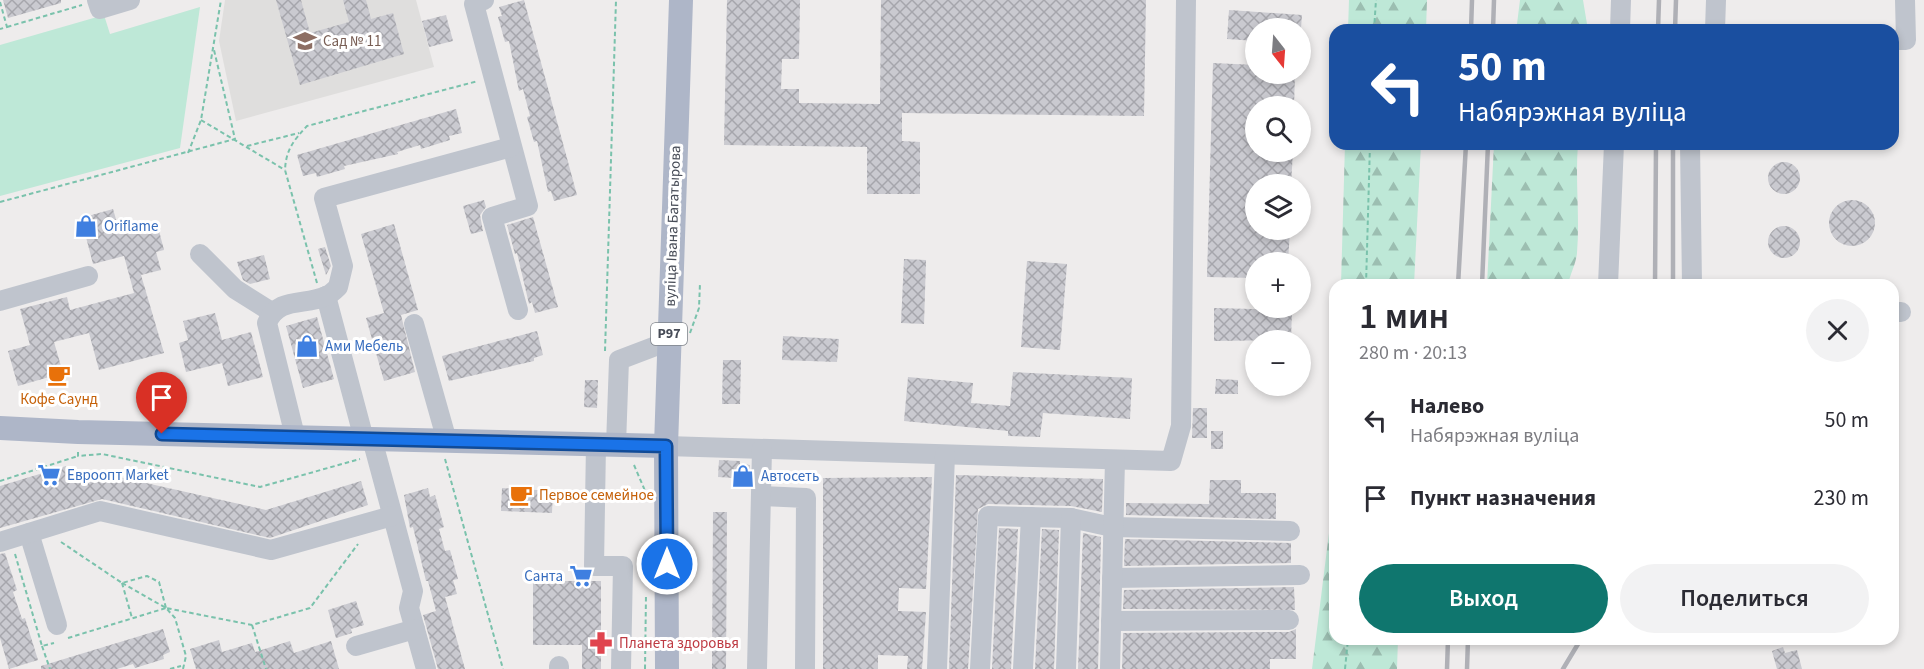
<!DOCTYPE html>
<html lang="ru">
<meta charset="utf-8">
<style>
:root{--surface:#fff;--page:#f2f2f3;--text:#2b2b33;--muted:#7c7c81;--accent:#0f766e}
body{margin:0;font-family:"Source Sans 3",sans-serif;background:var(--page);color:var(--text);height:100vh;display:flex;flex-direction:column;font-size:22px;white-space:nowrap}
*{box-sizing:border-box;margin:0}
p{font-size:20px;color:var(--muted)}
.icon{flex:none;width:33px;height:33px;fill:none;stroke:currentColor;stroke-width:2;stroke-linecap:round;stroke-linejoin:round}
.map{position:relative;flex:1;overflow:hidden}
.panel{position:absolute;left:1329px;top:279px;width:570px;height:366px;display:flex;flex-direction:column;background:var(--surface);border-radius:18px;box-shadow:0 3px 9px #0003}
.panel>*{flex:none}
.top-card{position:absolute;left:1329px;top:24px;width:570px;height:126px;border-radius:18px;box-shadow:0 3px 9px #0003;background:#1a4fa0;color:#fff;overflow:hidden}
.needle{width:39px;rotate:163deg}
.fabs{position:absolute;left:1245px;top:18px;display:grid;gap:12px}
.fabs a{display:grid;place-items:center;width:66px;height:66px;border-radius:50%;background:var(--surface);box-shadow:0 3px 9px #0003;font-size:30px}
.pin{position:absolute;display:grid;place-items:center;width:51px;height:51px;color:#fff;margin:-62px -26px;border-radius:50% 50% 50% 0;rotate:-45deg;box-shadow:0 0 6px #0007}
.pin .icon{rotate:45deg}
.me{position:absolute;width:66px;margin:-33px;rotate:0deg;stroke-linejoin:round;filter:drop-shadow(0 0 4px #0008)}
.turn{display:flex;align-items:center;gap:21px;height:126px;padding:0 30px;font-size:27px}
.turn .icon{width:78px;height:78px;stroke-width:2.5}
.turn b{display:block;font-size:42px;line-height:51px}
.round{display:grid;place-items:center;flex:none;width:63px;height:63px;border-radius:32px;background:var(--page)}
.head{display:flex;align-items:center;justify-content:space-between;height:102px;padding:0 30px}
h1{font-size:36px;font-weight:600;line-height:45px}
.primary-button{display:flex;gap:12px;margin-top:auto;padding:12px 30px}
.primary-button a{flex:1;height:69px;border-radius:36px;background:var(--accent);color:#fff;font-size:24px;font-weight:600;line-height:69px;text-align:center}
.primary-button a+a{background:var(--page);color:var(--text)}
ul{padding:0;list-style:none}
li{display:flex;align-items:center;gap:18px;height:78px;padding:0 30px}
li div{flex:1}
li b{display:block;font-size:22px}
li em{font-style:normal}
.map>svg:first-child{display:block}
</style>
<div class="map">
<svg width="1924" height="669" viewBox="0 0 1924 669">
<defs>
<pattern id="forest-firs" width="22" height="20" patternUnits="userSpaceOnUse" patternTransform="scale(1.5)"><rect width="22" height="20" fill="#bee8d7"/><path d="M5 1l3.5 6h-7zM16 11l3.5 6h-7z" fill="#9cbeb1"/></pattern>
<pattern id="building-cross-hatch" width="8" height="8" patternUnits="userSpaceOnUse" patternTransform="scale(1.5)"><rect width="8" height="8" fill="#cacad0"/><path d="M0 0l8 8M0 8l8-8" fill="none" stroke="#a6a6ac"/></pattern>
</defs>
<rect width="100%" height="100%" fill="#eeecec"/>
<path fill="#dfdedd" d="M 225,0 L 416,0 L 434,67 L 236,121 L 219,41 Z"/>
<g fill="url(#forest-firs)">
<path d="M 1349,0 L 1427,0 L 1426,30 L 1348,30 Z"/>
<path d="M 1520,0 L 1583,0 L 1588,30 L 1511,30 L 1517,24 Z"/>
<path d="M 1345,144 L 1421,144 L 1414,285 L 1341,285 Z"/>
<path d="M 1494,144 L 1578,144 C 1575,181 1580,216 1577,253 C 1576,264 1570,274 1568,285 L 1487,285 Z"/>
<path d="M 1335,485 L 1335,639 L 1398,639 L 1397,669 L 1312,669 Z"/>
</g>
<path fill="#bee8d7" d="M 200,7 L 180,148 L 0,196 L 0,45 L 104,15 L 110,34 Z"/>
<g fill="url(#building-cross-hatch)">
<path d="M 3,0 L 61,0 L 61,3 L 8,18 Z"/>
<path d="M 276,0 L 301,0 L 310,33 L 349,22 L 343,0 L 366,0 L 371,19 L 393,13 L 404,54 L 300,85 Z"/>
<path d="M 524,0 L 577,195 L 554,201 L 551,191 L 548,192 L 537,141 L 534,142 L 527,117 L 530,116 L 523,89 L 519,91 L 509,41 L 505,42 L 498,17 L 502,16 L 499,7 Z"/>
<path d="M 727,0 L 800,0 L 799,59 L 782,59 L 781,89 L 799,89 L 799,103 L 880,104 L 881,0 L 1146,0 L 1144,116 L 902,113 L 902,141 L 920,142 L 920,194 L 867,194 L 867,147 L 724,145 Z"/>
<path d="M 1229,10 L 1302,15 L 1301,28 L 1256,28 L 1256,41 L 1227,39 Z"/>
<path d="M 446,15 L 453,41 L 429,47 L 422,21 Z"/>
<path d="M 1213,63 L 1256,65 L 1256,74 L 1295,74 L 1294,106 L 1256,106 L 1256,152 L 1293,152 L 1291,184 L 1256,184 L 1256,230 L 1290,230 L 1288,262 L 1256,262 L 1256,278 L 1207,277 Z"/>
<path d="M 456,109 L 462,133 L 449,136 L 450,140 L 421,149 L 420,145 L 397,152 L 398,154 L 344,166 L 345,169 L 317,177 L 316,173 L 303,176 L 297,155 Z"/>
<circle cx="1784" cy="178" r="16"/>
<circle cx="1852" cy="223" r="23"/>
<path d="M 484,200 L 486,207 L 480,215 L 483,231 L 471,234 L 463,206 Z"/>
<path d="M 113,209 L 120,233 L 157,223 L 164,250 L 156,252 L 161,270 L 141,275 L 164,353 L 99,370 L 89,333 L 54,342 L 63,373 L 18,386 L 8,351 L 30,345 L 20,309 L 67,297 L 70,310 L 134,293 L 124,256 L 93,264 L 81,218 Z"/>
<path d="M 533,217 L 558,307 L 535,313 L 532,302 L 529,304 L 517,253 L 515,254 L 507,225 Z"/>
<path d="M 394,224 L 418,310 L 401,315 L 415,372 L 384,381 L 366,318 L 384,313 L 361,234 Z"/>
<circle cx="1784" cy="242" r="16"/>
<path d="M 325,247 L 331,266 L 326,275 L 318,249 Z"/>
<path d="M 264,255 L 270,279 L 250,284 L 243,280 L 237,262 Z"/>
<path d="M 904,259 L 926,260 L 924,324 L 901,323 Z"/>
<path d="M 1027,261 L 1067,264 L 1060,350 L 1021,347 Z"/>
<path d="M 1214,308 L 1292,310 L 1291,340 L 1214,341 Z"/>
<path d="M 215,313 L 222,340 L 251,332 L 263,377 L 228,386 L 222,363 L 186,372 L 179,343 L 188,340 L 183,321 Z"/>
<path d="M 317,317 L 334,379 L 303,388 L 286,326 Z"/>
<path d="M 537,331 L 543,355 L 534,358 L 534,361 L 449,381 L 442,356 Z"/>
<path d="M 783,336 L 839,339 L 837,362 L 782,360 Z"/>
<path d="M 723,360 L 741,360 L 740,404 L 722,404 Z"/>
<path d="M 1013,372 L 1132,378 L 1130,419 L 1043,413 L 1040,437 L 1008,436 L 1008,431 L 904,421 L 908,377 L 973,383 L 971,403 L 1010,406 Z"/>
<path d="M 1216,379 L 1238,380 L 1238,394 L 1215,394 Z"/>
<path d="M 585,380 L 598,380 L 597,408 L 584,407 Z"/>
<path d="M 1193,408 L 1207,408 L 1207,438 L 1192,438 Z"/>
<rect x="1211" y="431" width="12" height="18"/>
<path d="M 719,460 L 740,461 L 740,464 L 750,465 L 749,479 L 718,477 Z"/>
<path d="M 66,466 L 70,478 L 97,472 L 266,510 L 361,481 L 368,505 L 270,538 L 102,499 L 0,528 L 0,486 Z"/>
<path d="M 956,475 L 1103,479 L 1102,512 L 1071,506 L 988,504 L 978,509 L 968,669 L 949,669 Z"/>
<path d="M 932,477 L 926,589 L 899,588 L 898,611 L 926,612 L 922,669 L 907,669 L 908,656 L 878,655 L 878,669 L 823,669 L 823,478 Z"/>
<path d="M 1210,480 L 1241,480 L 1241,493 L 1276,493 L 1276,519 L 1126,515 L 1126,503 L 1209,504 Z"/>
<path d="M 428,488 L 430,497 L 435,495 L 444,527 L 439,529 L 445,551 L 450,550 L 458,579 L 453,580 L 457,594 L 445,597 L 465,669 L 438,669 L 423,615 L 436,611 L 428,581 L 426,581 L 413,527 L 410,528 L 404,495 Z"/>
<path d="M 502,488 L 553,491 L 552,513 L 501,511 Z"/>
<path d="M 713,512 L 727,512 L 726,669 L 712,669 Z"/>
<path d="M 999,528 L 1018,529 L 1011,669 L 992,669 Z"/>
<path d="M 1042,529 L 1059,530 L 1054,669 L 1035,669 Z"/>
<path d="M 1083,533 L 1101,537 L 1098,669 L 1078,669 Z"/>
<path d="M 1125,539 L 1291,543 L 1291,563 L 1124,566 Z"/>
<path d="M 5,553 L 17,590 L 13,592 L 22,619 L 25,618 L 38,660 L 9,669 L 0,638 L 0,554 Z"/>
<path d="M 533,581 L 601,581 L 601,669 L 582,669 L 582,645 L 533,645 Z"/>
<path d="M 1294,587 L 1295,610 L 1123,609 L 1124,590 Z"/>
<path d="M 356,601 L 364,625 L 351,629 L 352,633 L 336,638 L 328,610 Z"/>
<path d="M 163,629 L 170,652 L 163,655 L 164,659 L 135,668 L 133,664 L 117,669 L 41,669 L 41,666 Z"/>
<path d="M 1296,629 L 1296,659 L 1270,659 L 1270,669 L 1122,669 L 1123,633 L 1289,632 Z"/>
<path d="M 219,640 L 222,652 L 252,643 L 255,652 L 290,641 L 294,653 L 331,641 L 339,669 L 196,669 L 190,649 Z"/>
<path d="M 1783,647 L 1785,653 L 1797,650 L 1802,669 L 1777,669 L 1772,651 Z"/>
</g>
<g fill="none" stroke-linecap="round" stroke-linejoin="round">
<g stroke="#7ac2ac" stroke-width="2" stroke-dasharray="4.5 3" stroke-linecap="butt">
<path d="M 0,2 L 7,27 L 0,29"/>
<path d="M 7,27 L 82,5"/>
<path d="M 1374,30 L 1376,0"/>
<path d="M 201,120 L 285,170"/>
<path d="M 247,146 L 299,133"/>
<path d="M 188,153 L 201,120 L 221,0"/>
<path d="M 0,202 L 235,139 L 214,50"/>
<path d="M 317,283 L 285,170 C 286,150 293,141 307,126 L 478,81"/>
<path d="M 1366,285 L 1370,144"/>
<path d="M 690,333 L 699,308 L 700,283"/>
<path d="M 605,351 L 616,0"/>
<path d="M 78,452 L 78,456 L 102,454 L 260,487 L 360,459"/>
<path d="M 445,459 L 503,669"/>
<path d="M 634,465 L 646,493"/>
<path d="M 0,481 L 78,456"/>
<path d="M 61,542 L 122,583 L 147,576 L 159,582 L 166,608"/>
<path d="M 15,554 L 42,646 L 54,643"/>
<path d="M 122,583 L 166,608"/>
<path d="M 122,583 L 132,618"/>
<path d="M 252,625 L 266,669"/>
<path d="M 68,638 L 166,608"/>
<path d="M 42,646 L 50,669"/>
<path d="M 170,669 L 181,666"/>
<path d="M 183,669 L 186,656 L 175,618 L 166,608 L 252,625 L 310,608 L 358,544"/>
<path d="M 645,669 L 646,594"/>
<path d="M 1345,669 L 1348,639"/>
</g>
<g stroke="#bfc4cd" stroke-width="20">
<path d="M 97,0 L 100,9 L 130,0"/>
<path d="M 484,0 L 474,4 L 528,206 L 492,217 L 518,310"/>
<path d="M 1620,30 L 1621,0"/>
<path d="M 1715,30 L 1716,0"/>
<path d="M 1893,40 L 1906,40 L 1905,0"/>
<path d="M 1690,144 L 1692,285"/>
<path d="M 200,254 L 235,289 L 273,313"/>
<path d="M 1608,285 L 1614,144"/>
<path d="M 326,296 L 364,439"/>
<path d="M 0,301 L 88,276"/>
<path d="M 1893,312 L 1901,312"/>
<path d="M 414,324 L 447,441"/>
<path d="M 295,436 L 267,323 C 278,296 305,306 326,296 C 330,295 335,290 338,287 L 343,266 L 324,198 L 511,147"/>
<path d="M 372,439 L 413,591 L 409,608 L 426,669"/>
<path d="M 596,444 L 594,566 L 623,566 L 621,669"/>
<path d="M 616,445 L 619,360 L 669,341"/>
<path d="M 666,446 L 1171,461 L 1181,426 L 1186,0"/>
<path d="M 761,496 L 806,498 L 805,669"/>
<path d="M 29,533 L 57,625"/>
<path d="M 0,542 L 100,511 L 271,550 L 392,516"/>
<path d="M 1112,578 L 1300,575"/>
<path d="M 1111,621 L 1289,620"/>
<path d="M 356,646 L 415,629"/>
<path d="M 559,666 L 559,669"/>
<path d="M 757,669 L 762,449"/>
<path d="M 937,669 L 945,455"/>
<path d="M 980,669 L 988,516 L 1071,518 L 1112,527 L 1290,531"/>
<path d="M 1023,669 L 1031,517"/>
<path d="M 1066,669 L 1071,518"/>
<path d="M 1110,669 L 1115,460"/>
</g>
<g stroke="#aeb6c8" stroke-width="24">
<path d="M 0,428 L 78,432 L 666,446"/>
<path d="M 667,669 L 666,446 L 681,0"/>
</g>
<g stroke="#afb0b6" stroke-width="4.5">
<path d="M 1471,30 L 1472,0"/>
<path d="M 1493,30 L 1494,0"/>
<path d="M 1658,30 L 1659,0"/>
<path d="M 1675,30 L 1676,0"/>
<path d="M 1673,144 L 1673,285"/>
<path d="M 1458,285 L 1466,144"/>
<path d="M 1482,285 L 1488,144"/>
<path d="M 1655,285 L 1656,144"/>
<path d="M 1447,669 L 1448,639"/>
<path d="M 1467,669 L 1468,639"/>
<path d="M 1563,669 L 1581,639"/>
</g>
</g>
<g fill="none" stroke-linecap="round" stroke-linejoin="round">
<g stroke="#114b97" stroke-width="15">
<path id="route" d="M 162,434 L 666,446 L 667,564"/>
</g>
<use href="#route" stroke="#1a73e8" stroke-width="10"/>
</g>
<defs>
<g id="school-bare" transform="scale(1.8)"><path d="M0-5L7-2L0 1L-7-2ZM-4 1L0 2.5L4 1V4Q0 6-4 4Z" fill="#8d6e63" stroke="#fff" stroke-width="2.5" paint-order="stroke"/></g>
<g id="shop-bare" transform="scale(1.8)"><path d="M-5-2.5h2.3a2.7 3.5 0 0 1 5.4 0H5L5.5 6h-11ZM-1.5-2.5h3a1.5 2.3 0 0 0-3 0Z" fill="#3f7fe0" stroke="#fff" stroke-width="2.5" paint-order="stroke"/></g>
<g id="cafe-bare" transform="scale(1.8)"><path d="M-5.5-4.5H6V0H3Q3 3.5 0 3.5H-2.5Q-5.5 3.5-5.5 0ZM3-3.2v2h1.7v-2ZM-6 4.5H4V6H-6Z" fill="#e8710a" stroke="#fff" stroke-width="2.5" paint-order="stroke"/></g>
<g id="supermarket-bare" transform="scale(1.8)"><path d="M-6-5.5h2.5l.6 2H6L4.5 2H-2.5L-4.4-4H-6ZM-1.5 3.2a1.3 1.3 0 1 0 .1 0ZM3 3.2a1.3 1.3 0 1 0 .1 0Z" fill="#3f7fe0" stroke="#fff" stroke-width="2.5" paint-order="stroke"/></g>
<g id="pharmacy-bare" transform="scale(1.8)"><path d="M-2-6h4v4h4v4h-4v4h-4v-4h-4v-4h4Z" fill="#e0444e" stroke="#fff" stroke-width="2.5" paint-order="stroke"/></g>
</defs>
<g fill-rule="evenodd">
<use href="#school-bare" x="305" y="41"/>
<use href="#shop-bare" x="86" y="226"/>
<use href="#shop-bare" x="307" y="346"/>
<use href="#cafe-bare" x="59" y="375"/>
<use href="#supermarket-bare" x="49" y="475"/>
<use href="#shop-bare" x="743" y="476"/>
<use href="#cafe-bare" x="521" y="495"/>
<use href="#supermarket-bare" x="581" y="576"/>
<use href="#pharmacy-bare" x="601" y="643"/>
</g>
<g text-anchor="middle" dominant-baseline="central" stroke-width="6" stroke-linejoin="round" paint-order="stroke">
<rect fill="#fff" stroke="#7e8289" stroke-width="1.5" x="651" y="323" width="36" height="22" rx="4.5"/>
<g font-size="14" font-weight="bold" fill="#474c57">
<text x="669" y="334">Р97</text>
</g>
<g font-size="15" fill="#785e54" stroke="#fff" text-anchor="start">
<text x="323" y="41">Сад № 11</text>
</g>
<g font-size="15" fill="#366cbe" stroke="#fff" text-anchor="start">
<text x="104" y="226">Oriflame</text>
<text x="325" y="346">Ами Мебель</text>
<text x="67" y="475">Евроопт Market</text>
<text x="761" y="476">Автосеть</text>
<text x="563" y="576" text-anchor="end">Санта</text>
</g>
<g font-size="15" fill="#474c57" stroke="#fff">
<text transform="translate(673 226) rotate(-88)">вуліца Івана Багатырова</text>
</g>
<g font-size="15" fill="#c56008" stroke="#fff">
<text x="59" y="399">Кофе Саунд</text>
<text x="539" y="495" text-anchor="start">Первое семейное</text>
</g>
<g font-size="15" fill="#be3a42" stroke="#fff" text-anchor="start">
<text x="619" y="643">Планета здоровья</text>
</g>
</g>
</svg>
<div class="fabs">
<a><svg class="needle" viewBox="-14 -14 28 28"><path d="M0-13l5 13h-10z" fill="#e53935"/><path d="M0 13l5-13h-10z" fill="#7c7c81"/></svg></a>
<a><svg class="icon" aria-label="search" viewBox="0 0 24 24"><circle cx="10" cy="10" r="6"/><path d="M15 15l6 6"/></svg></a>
<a><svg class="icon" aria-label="layers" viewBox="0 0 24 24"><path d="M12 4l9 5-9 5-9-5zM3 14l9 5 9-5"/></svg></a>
<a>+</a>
<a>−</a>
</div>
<div class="pin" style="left:162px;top:434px;background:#d93025"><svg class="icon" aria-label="arrive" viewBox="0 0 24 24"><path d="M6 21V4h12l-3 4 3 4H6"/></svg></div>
<svg class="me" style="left:667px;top:564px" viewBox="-20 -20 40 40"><circle r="17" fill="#1a73e8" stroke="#fff" stroke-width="3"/><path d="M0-11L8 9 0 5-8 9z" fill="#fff"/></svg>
<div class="top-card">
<div class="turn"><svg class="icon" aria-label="left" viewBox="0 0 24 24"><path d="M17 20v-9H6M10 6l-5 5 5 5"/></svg><div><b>50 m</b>Набярэжная вуліца</div></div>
</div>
<section class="panel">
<div class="head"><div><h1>1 мин</h1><p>280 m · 20:13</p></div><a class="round"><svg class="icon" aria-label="close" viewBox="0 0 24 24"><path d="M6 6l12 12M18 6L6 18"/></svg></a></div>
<ul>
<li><svg class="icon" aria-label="left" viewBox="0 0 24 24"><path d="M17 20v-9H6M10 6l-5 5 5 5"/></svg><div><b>Налево</b><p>Набярэжная вуліца</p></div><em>50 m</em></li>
<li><svg class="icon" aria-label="arrive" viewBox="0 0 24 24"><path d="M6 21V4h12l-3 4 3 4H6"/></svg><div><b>Пункт назначения</b></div><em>230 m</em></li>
</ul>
<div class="primary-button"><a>Выход</a><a>Поделиться</a></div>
</section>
</div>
